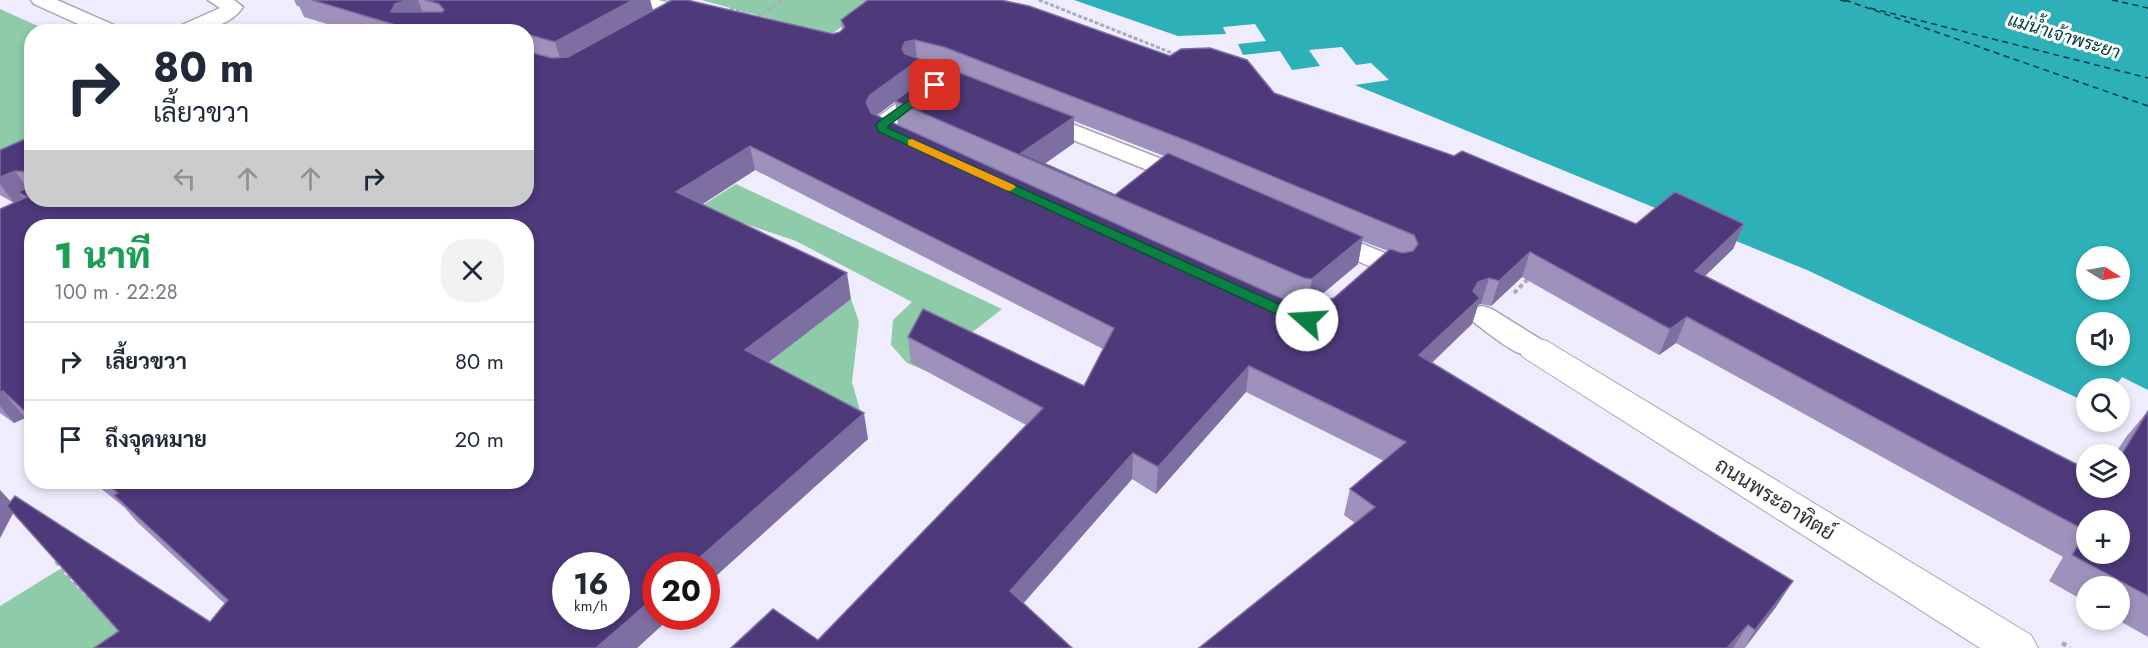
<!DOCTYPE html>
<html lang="th">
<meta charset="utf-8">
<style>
:root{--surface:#fff;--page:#f2f2f3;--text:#1f2937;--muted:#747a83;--line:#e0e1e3}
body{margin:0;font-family:Jost,Sarabun,sans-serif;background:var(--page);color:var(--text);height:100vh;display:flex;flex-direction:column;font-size:22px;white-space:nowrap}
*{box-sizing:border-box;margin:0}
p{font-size:20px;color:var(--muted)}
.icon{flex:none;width:33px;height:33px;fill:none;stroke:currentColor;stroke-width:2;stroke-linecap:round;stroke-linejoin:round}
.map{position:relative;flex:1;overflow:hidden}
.panel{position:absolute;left:24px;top:219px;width:510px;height:270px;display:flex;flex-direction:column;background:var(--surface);border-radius:24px;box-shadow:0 3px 9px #0003}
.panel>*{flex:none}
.banner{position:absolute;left:24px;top:24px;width:510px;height:183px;border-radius:24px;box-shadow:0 3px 9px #0003;background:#fff;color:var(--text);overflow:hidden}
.needle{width:39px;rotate:101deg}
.controls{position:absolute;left:2076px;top:246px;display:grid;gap:12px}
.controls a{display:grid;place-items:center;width:54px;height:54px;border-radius:50%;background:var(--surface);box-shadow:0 3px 9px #0003;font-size:30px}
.speed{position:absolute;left:552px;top:552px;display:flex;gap:12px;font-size:30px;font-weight:700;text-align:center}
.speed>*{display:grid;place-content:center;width:78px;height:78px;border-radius:50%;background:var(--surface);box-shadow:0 3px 9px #0003;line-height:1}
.speed small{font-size:15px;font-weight:400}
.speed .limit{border:9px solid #d22;background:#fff;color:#111}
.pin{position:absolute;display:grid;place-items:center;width:51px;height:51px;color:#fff;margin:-26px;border-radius:12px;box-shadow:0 3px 9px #0006}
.me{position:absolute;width:66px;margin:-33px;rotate:289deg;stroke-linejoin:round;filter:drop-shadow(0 0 4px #0008)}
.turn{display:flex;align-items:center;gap:21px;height:126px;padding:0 30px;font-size:27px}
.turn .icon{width:78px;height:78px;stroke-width:2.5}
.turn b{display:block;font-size:42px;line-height:51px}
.lanes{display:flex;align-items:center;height:57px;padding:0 30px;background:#0003;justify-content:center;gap:30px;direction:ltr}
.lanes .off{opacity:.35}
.round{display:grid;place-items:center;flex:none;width:63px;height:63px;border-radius:24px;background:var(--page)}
.head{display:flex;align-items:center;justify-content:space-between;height:102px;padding:0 30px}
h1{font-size:36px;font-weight:800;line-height:45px;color:#1e9e55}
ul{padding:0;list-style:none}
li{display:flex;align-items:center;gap:18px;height:78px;padding:0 30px;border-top:2px solid var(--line)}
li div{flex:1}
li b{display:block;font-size:22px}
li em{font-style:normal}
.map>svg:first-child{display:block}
</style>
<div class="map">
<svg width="2148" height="648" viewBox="0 0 2148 648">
<rect width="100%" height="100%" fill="#efecfd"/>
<g fill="#8ecba8">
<path d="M 701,0 L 875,0 L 831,35 Z"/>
<path d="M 0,9 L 49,31 L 32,32 L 31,160 L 0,174 Z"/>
<path d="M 736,184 L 1002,309 L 924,370 L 907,363 L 891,345 L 893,320 L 912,302 L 796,241 L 743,223 L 702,235 L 656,235 Z"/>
<path d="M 851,299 L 859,322 L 852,382 L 868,439 L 752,375 Z"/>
<path d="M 60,569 L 136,648 L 0,648 L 0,606 Z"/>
</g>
<path fill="#2db0b7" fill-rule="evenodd" d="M 1074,0 L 2148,0 L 2148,390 L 2122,377 L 2114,388 L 2086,388 L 2086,402 L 1807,270 L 1355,85 L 1389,80 L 1371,63 L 1356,65 L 1342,47 L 1309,50 L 1320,66 L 1292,70 L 1280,51 L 1243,55 L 1238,44 L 1266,41 L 1255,24 L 1223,27 L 1226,34 L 1178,36 ZM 2086,256 L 2120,256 L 2120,290 L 2086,290 ZM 2086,322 L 2120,322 L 2120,356 L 2086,356 Z"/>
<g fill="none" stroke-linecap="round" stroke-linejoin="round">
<g stroke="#003b3e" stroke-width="1.5" stroke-dasharray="6 4.5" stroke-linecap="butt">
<path d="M 1840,0 L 1848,2"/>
<path d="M 1845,0 L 2148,106"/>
<path d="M 2112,0 L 2148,8"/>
<path d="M 1870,8 L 2148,78"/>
</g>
<g stroke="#a8a4b7" stroke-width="3">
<g id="lane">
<path d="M 31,0 L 57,0 L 121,28 L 124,32 L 96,32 L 34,4 Z"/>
<path d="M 208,0 L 234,0 L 243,7 C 228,29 197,32 172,32 L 175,28 L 220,8 Z"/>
<path d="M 622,0 L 658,0 L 704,11 L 707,15 L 704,19 L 697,21 L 625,4 Z"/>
<path d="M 928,84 L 936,86 L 939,91 L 936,96 L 895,127 L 915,135 L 919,140 L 915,145 C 901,149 888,140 875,135 L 871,125 L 874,120 L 920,86 Z"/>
<path d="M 1039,111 L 1200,174 L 1203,179 L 1200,184 L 1191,186 L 1182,184 L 1031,123 L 1028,118 L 1031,113 Z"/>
<path d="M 1324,228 L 1409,263 L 1412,269 L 1409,275 L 1399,277 L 1389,275 L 1315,242 L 1311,236 L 1315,230 Z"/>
<path d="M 1482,306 L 1492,309 L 1545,342 L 1550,349 L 1545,356 C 1520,363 1492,335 1472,321 L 1468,315 L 1472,309 Z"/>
</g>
</g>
<g stroke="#a8a4b7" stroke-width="2">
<path id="street" d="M 1535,338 L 1547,341 L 2031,635 L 2038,648 L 1980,648 L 1523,357 L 1518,349 L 1523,341 Z"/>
</g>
<g stroke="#adabb9" stroke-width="3" stroke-dasharray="4 2" stroke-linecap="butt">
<path d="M 862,0 L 871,2"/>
<path d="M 1039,0 L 1177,55"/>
<path d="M 730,9 L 749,14"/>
<path d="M 758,17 L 783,0"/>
</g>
<path stroke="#adabb9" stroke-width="4" stroke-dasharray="4.5 3" stroke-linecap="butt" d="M 1514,293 L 1530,277"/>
<g stroke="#adabb9" stroke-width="4.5" stroke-dasharray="5 4" stroke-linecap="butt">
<path d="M 56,561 L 121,634"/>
<path d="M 2062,643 L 2070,648"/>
</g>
<use href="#lane" fill="#fff" fill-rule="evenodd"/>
<use href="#street" fill="#fff" fill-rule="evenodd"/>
</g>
<path fill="#9e92bc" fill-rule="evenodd" d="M 294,0 L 650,0 L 653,10 L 670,1 L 667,0 L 690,0 L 690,1 L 833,34 L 840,32 L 842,30 L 841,20 L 1274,93 L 1636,224 L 1744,224 L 1733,249 L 1705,276 L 2120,488 L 2120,454 L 2115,454 L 2126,437 L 2148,411 L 2148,637 L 2118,620 L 2120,620 L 2120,586 L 2086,586 L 2086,602 L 2049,581 L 2063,557 L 1676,343 L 1659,355 L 1522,277 L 1491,306 L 1481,304 L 1478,305 L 1472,324 L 1432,363 L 1776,607 L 1745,648 L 1199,648 L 1355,523 L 1344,515 L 1350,489 L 1384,461 L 1246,392 L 1156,494 L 1132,479 L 1023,604 L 818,640 L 1026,425 L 911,363 L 908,337 L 1084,386 L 1103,349 L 755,170 L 702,204 L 851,299 L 769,362 L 868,439 L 656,616 L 672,616 L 637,648 L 119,631 L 13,512 L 0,538 L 0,490 L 11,502 L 210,622 L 225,604 L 136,521 L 125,508 L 93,482 L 526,482 L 32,226 L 32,424 L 25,418 L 14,423 L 0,413 L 0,209 L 14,203 L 0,195 L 0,150 L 32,136 L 32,200 L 526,200 L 526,32 L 353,32 L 304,17 L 299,6 L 297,6 ZM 920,63 L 939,68 L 922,81 ZM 895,101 L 898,126 L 876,116 ZM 1074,121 L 1164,156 L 1115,195 L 1044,164 L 1074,143 ZM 1362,241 L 1388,251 L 1334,298 L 1310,304 L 1358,264 Z"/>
<g fill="#7e6fa2">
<path d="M 409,0 L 418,0 L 426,20 L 391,12 L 395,4 Z"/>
<path d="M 633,0 L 650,0 L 654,14 L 562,65 L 555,42 Z"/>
<path d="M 915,40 L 917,60 L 920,59 L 922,82 L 873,118 L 866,102 L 870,95 L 902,49 L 905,42 Z"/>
<path d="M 1074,117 L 1074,143 L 1043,165 L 1021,153 Z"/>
<path d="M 750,146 L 755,170 L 683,217 L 676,192 Z"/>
<path d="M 15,171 L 32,195 L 18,192 L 24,199 L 14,203 L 0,184 L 0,177 Z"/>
<path d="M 1744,224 L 1733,249 L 1684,296 L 1695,271 Z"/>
<path d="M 1363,237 L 1358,264 L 1307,307 L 1312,279 Z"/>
<path d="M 1530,252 L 1522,277 L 1491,306 L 1499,281 Z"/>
<path d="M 847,273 L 851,299 L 752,375 L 745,350 Z"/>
<path d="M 1489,278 L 1481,304 L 1478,305 L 1472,324 L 1412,381 L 1419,355 L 1473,291 L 1478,282 Z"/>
<path d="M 1687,317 L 1676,343 L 1659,355 L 1670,329 Z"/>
<path d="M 1249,366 L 1246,392 L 1156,494 L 1158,467 Z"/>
<path d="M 3,391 L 25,418 L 14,423 L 0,406 L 0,393 Z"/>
<path d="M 864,413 L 868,439 L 706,585 L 706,566 L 690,566 Z"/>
<path d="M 1133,453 L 1132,479 L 1011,617 L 1010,591 Z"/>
<path d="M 0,490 L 16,508 L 0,538 Z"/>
<path d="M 1793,581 L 1776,607 L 1744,648 L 1755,630 Z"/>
<path d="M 656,596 L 656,616 L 672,616 L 637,648 L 596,648 Z"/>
<path d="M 1748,625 L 1733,648 L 1727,648 Z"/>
</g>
<g fill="#4e397b" stroke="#7e6fa2" stroke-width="1.5" fill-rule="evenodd">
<path d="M 312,0 L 409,0 L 395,4 L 391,12 L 442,12 L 444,10 L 439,4 L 425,0 L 633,0 L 555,42 L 526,34 L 526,32 L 391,32 L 402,27 Z"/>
<path d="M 672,0 L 687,0 L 833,34 L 840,32 L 845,27 L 841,20 L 868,0 L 1001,0 L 1029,6 L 1170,56 L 1181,49 L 1210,48 L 1247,60 L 1274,93 L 1454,156 L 1462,151 L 1636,224 L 1675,192 L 1744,224 L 1695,271 L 2086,469 L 2086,488 L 2120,488 L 2120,457 L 2148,411 L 2148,596 L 2072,555 L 2086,531 L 2086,554 L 2120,554 L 2120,520 L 2086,520 L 2086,531 L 1687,317 L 1670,329 L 1530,252 L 1499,281 L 1489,278 L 1478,282 L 1473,291 L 1480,298 L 1419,355 L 1793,581 L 1755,630 L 1748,625 L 1727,648 L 1199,648 L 1375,507 L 1350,489 L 1406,442 L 1249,366 L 1158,467 L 1133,453 L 1010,591 L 1072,648 L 731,648 L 773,609 L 818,640 L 1043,408 L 908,337 L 923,309 L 1084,386 L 1114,328 L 750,146 L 676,192 L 847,273 L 745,350 L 864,413 L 690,566 L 656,566 L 656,596 L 596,648 L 94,648 L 119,631 L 7,506 L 15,496 L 210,622 L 228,600 L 114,495 L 118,493 L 104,482 L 526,482 L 526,226 L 32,226 L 32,418 L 3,391 L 0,393 L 0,209 L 27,197 L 18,192 L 32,186 L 32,200 L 526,200 L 526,51 L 552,58 L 568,57 ZM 915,40 L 944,47 L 1190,142 L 1414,235 L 1418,244 L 1413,251 L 1402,253 L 1390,249 L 1334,298 L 1311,305 L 1285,300 L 871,113 L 866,102 L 870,95 L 920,59 L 905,54 L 902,49 L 905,42 ZM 566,566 L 616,566 L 616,616 L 566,616 Z"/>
<path d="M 942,66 L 1074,117 L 1021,153 L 1115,195 L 1168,153 L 1363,237 L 1312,279 L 1304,278 L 895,101 Z"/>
<path d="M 32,136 L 32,172 L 15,171 L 0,177 L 0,150 Z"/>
</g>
<path fill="#0b8043" stroke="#07532c" stroke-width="1.5" d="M 935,82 L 941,85 L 939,87 L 888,126 L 888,128 L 1297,312 L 1312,316 L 1314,320 L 1307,324 L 1287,319 L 879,132 L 876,125 L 878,122 Z"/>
<path fill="#f59e0b" d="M 912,139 L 1014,185 L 1016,187 L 1010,191 L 1006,190 L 908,145 L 908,140 Z"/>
<g text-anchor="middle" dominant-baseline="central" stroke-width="6" stroke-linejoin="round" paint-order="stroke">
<g font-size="18" font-style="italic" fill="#003b3e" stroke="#fff">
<text transform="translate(2064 36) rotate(17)">แม่น้ำเจ้าพระยา</text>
</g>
<g font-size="21" fill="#302e36" stroke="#fff">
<text transform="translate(1775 499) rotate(32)">ถนนพระอาทิตย์</text>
</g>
</g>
</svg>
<div class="controls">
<a><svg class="needle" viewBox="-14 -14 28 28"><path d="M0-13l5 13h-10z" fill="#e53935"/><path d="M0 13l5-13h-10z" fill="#747a83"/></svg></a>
<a><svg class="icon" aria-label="sound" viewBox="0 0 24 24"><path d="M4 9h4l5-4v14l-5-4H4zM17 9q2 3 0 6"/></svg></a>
<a><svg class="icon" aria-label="search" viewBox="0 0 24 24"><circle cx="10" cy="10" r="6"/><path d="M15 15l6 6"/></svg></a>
<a><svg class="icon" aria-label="layers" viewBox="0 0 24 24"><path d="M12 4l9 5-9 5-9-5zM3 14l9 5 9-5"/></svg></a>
<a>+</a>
<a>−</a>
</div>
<div class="speed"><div>16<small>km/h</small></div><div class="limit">20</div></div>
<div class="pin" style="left:935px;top:85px;background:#d93025"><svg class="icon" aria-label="arrive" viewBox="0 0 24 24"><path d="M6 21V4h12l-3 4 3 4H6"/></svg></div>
<svg class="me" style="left:1307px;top:320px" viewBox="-20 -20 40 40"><circle r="19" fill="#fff"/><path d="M0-13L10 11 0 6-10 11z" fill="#0b8043"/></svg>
<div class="banner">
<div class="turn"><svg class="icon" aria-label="right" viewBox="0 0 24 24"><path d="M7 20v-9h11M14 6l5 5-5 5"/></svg><div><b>80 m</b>เลี้ยวขวา</div></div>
<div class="lanes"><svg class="icon off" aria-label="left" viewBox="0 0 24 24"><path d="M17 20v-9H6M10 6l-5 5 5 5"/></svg><svg class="icon off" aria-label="ahead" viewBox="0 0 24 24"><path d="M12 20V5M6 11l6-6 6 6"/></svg><svg class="icon off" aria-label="ahead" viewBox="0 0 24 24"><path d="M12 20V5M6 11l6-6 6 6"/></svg><svg class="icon" aria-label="right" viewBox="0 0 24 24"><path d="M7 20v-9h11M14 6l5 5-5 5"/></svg></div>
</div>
<section class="panel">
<div class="head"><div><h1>1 นาที</h1><p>100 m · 22:28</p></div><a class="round"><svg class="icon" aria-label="close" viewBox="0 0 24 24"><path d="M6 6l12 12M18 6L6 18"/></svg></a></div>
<ul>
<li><svg class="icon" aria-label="right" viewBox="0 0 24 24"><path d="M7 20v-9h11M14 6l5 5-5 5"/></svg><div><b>เลี้ยวขวา</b></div><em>80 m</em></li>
<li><svg class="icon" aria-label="arrive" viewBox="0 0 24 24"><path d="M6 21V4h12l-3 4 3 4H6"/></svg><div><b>ถึงจุดหมาย</b></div><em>20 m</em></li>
</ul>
</section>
</div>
